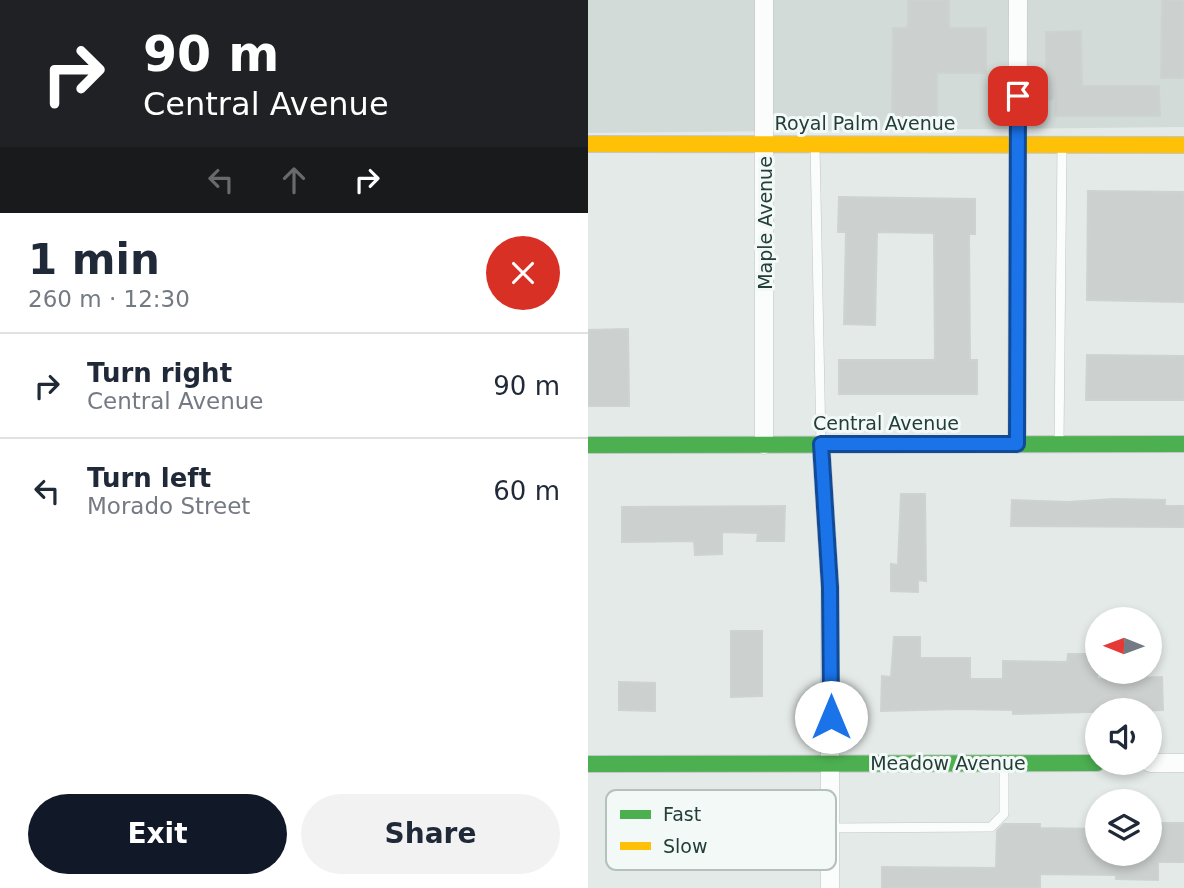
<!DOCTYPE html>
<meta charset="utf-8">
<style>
:root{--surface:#fff;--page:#f2f2f3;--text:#1f2937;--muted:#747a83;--line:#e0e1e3;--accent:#111827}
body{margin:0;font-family:"DejaVu Sans",sans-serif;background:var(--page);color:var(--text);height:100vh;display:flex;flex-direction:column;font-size:26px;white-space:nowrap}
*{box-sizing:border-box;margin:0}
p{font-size:23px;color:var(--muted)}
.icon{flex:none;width:38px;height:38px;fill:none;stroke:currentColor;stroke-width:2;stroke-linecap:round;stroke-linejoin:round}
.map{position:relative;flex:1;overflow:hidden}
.side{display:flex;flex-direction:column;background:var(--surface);width:588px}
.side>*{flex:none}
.top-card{background:#202124;color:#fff;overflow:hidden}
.needle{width:46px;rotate:271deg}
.tools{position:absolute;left:497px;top:607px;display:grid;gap:14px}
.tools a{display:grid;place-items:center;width:77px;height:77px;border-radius:50%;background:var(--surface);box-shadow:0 4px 10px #0003;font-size:35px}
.pin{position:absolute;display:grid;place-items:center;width:60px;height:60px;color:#fff;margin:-30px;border-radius:14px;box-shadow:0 4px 10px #0006}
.me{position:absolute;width:77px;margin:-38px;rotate:0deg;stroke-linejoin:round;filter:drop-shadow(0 0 5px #0008)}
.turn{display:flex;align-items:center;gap:24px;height:147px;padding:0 28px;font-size:32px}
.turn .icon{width:91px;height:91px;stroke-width:2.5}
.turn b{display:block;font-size:49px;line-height:60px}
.lanes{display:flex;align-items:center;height:66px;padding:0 28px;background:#0003;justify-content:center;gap:35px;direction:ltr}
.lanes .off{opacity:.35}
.round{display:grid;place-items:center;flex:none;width:74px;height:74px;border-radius:37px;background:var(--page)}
.overview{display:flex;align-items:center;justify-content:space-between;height:119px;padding:0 28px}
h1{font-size:42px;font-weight:700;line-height:52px}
.button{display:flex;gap:14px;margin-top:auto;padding:14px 28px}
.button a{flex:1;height:80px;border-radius:42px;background:var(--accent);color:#fff;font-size:28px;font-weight:700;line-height:80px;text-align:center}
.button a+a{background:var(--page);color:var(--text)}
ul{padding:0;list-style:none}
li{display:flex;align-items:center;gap:21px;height:105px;padding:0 28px;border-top:2px solid var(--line)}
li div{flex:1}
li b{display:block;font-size:26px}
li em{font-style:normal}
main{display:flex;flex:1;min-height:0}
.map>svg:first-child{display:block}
</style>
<main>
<section class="side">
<div class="top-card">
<div class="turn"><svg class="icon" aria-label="right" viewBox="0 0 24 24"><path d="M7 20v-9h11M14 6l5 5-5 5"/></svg><div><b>90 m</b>Central Avenue</div></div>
<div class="lanes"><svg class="icon off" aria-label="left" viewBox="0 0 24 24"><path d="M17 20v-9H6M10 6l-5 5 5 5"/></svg><svg class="icon off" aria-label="ahead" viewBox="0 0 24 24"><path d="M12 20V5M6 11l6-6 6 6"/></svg><svg class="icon" aria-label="right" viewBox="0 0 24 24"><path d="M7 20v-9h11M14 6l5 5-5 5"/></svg></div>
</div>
<div class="overview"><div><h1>1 min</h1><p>260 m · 12:30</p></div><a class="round" style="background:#d93025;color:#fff"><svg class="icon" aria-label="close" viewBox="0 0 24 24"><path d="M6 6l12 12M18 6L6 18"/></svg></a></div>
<ul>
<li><svg class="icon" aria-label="right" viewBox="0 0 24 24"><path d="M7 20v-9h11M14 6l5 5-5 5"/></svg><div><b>Turn right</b><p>Central Avenue</p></div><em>90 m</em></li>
<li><svg class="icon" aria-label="left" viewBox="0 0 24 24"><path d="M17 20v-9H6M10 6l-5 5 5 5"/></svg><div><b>Turn left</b><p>Morado Street</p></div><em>60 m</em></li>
</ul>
<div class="button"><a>Exit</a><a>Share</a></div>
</section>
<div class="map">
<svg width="596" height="888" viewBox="0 0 596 888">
<rect width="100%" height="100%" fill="#e4eae8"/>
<path fill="#d3dbd8" d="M 0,0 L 596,0 L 596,127 L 0,133 Z"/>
<g fill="#ccd1d0" stroke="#cdd3d1" stroke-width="2">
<path d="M 320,0 L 361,0 L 361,28 L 398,28 L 398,73 L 349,73 L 349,117 L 304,117 L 305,28 L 320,28 Z"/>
<path d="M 574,0 L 596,0 L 596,78 L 573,78 Z"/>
<path d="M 493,31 L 494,86 L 571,86 L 572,116 L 467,116 L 467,99 L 458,100 L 458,32 Z"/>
<path d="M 500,191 L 596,192 L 596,302 L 499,300 Z"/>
<path d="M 251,197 L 387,199 L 387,234 L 381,234 L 382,360 L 389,360 L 389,394 L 251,394 L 251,360 L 347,360 L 346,233 L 289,232 L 287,325 L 256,324 L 258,232 L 250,232 Z"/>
<path d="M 40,329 L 41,406 L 0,406 L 0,330 Z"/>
<path d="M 499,355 L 596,356 L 596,400 L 498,400 Z"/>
<path d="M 313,494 L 337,494 L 338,581 L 330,580 L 330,592 L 303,591 L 303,564 L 310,565 Z"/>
<path d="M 525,499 L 577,500 L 577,506 L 596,506 L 596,527 L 423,526 L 424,500 L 480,502 Z"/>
<path d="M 197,506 L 196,541 L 169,541 L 170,533 L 134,532 L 134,554 L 107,555 L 106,541 L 34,542 L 34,507 Z"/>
<path d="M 143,631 L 174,631 L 174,696 L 143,697 Z"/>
<path d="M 306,637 L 332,637 L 332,658 L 382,658 L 382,679 L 415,679 L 415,661 L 479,662 L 480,654 L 509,654 L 509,679 L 574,677 L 575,710 L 425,714 L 425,710 L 372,709 L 293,711 L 294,676 L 303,677 Z"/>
<path d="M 31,682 L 67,683 L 67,711 L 31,710 Z"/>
<path d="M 562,823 L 596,823 L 596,862 L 570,862 L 570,880 L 528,879 L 528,875 L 452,874 L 452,888 L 294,888 L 294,867 L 408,868 L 409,831 L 416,824 L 452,824 L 452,828 L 509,829 L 509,854 L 562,854 Z"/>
</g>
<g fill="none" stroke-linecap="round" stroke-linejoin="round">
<g stroke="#c1c7c5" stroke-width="10">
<g id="lane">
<path d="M 227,146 L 233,443"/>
<path d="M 471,442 L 474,148"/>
<path d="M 242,828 L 403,827 L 416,814 L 416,767"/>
</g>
</g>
<g stroke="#c1c7c5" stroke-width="19">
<g id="street">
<path d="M 176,0 L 176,445"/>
<path d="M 233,444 L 242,587 L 242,888"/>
<path d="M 429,444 L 430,0"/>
<path d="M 562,763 L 596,763"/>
</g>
</g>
<g stroke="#c0c7c5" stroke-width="18">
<g id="fast">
<path d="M 0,445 L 596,444"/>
<path d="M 0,764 L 509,763"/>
</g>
</g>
<g stroke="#c0c7c5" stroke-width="18">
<path id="slow" d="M 0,144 L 596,145"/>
</g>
<use href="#lane" stroke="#fbfcfc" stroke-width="9"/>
<use href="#street" stroke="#fbfcfc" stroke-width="18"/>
<use href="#fast" stroke="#4caf50" stroke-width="16"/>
<use href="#slow" stroke="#ffc107" stroke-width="16"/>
</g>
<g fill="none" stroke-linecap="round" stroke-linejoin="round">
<g stroke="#114b97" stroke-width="18">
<path id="route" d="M 243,717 L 242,587 L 233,444 L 429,444 L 430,96"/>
</g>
<use href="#route" stroke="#1a73e8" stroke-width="12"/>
</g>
<g text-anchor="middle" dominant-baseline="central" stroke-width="6" stroke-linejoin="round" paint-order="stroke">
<g font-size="19" fill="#233d39" stroke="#f3f9f7">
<text x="277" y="123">Royal Palm Avenue</text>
<text transform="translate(177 223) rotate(-90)">Maple Avenue</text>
<text x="298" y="423">Central Avenue</text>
<text x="360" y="763">Meadow Avenue</text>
</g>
</g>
<rect x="18" y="790" width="230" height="80" rx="10" fill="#f3f9f7" stroke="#b5c1be" stroke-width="2"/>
<rect x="32" y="810" width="31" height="9" fill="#4caf50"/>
<rect x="32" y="842" width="31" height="8" fill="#ffc107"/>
<g font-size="19" fill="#233d39">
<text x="75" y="821">Fast</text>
<text x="75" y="853">Slow</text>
</g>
</svg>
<div class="tools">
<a><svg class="needle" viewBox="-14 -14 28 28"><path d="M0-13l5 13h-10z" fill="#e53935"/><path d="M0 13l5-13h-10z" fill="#747a83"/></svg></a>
<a><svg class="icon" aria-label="sound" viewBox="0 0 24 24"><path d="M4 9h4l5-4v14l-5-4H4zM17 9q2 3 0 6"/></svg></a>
<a><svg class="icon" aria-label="layers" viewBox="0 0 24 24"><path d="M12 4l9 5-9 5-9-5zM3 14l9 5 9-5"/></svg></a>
</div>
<div class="pin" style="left:430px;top:96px;background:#d93025"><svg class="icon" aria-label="arrive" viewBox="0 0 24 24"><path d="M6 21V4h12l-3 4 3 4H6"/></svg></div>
<svg class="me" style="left:243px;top:717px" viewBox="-20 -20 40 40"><circle r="19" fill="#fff"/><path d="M0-13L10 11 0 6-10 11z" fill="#1a73e8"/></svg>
</div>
</main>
